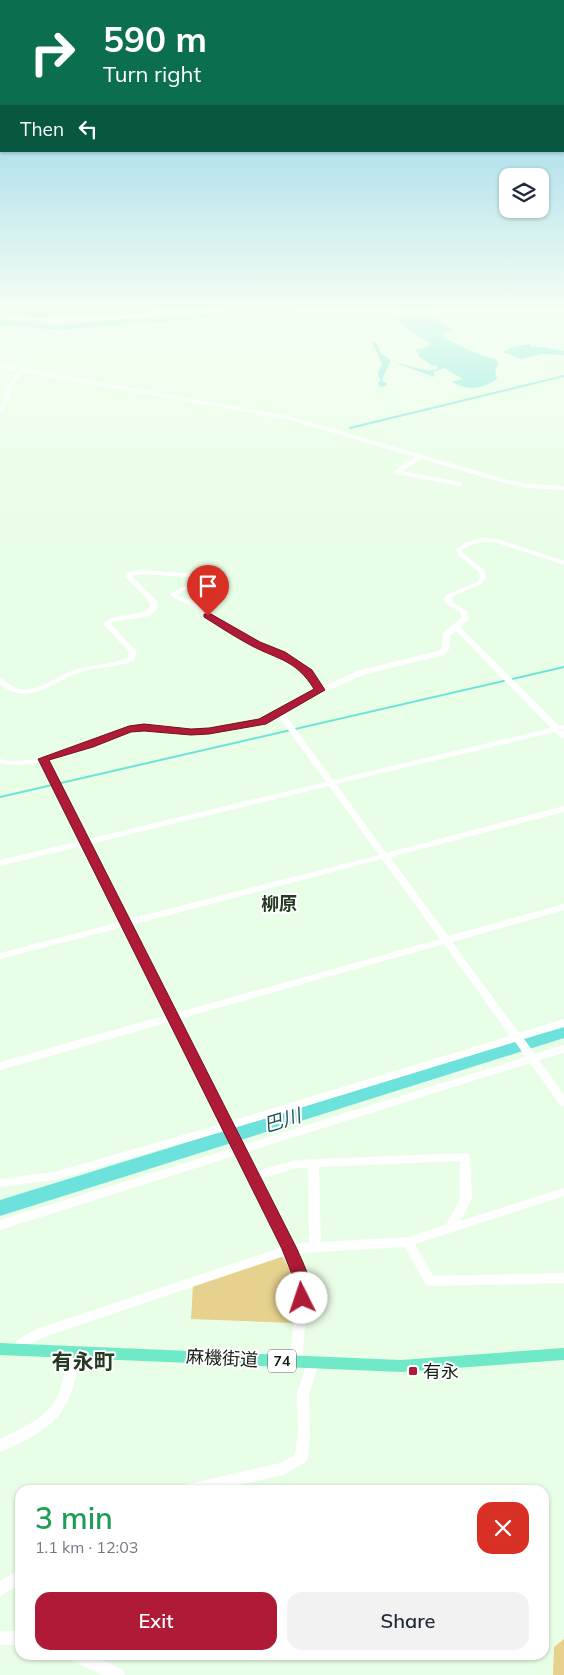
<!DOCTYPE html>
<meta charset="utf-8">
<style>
:root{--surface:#fff;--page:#f2f2f3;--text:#1f2937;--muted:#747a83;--accent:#af1b36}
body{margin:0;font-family:Mulish,"Noto Sans JP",sans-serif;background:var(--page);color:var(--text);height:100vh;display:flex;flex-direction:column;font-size:19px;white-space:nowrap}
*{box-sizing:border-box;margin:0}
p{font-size:16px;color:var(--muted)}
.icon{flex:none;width:28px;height:28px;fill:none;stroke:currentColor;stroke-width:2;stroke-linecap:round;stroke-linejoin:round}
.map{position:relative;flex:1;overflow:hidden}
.panel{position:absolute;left:15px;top:1485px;width:534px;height:175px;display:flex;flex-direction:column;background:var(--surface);border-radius:15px;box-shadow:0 1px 4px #0004}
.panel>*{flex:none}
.banner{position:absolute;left:0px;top:0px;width:565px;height:152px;box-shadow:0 1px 4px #0004;background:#0b6e4f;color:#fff;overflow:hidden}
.tools{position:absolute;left:499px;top:168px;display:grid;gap:10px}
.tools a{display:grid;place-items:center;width:50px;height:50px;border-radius:10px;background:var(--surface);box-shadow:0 1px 4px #0004;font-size:25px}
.pin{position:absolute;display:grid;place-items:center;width:42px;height:42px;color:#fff;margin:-51px -21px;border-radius:50% 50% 50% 0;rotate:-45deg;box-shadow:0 0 5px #0007}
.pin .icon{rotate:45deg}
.me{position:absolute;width:55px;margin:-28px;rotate:356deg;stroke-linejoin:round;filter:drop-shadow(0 0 4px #0008)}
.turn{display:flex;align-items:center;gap:18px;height:105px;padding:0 20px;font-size:22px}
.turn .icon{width:65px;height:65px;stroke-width:2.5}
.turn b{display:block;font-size:35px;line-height:42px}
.then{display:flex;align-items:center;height:48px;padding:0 20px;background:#0003;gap:10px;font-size:19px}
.round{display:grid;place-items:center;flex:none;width:52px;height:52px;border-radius:15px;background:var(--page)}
.summary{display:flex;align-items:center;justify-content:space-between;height:85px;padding:0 20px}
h1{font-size:30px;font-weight:600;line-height:38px;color:#1e9e55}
.cta{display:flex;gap:10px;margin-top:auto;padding:10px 20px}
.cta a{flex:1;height:58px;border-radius:15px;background:var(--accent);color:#fff;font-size:20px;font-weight:600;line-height:58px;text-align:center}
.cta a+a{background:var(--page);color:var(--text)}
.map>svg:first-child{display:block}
</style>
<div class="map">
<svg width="564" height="1675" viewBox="0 0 564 1675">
<rect width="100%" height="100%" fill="#e9fee6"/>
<g fill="#e6d18e">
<path d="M 282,1256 L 296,1280 L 293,1323 L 191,1319 L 193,1286 Z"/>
<path d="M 564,1639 L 564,1675 L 553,1675 L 554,1647 Z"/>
</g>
<g fill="#6de2dd">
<path d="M 419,314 L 434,318 L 454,330 L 440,334 C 456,346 477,354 497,360 L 498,365 L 495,370 L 497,379 C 482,389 468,391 452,382 L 463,379 L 444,368 L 434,372 L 434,377 L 396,363 C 409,364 425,374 437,369 L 437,366 L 431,365 L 417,355 L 420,354 L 414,350 L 428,347 L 430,344 L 392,317 Z"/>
<path d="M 372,342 L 376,342 L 381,354 L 391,360 L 382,380 L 387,384 L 386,386 L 380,387 L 378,383 L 381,380 L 379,378 L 378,372 L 382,364 Z"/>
<path d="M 529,344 L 532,347 L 543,347 L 564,351 L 564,355 L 543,354 L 521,359 L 503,352 L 512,347 Z"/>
</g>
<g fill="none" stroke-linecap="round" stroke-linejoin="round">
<g stroke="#6de2dd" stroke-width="2">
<path d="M 266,308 L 267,310"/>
<path d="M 350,428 L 564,376"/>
<path d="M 0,797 L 564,667"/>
</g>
<g fill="#6de2dd" fill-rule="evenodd">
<path d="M 261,308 L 300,308 L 296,311 L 58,330 L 0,325 L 0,319 L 58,324 Z"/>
<path d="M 564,1026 L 564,1038 L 0,1216 L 0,1200 Z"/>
</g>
<path fill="#8e9e8b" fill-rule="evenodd" d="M 35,308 L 153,308 L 141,315 L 40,314 L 35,313 Z"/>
<path fill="#8e9e8b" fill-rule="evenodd" d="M 0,308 L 48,308 L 50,312 L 46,319 L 34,322 L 4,317 Z"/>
<g fill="#fff" fill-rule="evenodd">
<path d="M 218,308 L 242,308 L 240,310 L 74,323 L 0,319 L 0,315 L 74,319 Z"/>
<path d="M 0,364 L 290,416 L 505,479 L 527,484 L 564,486 L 564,490 L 527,488 L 504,483 L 421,459 L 402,471 L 460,482 L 463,484 L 460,486 L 396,474 L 393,472 L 394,471 L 415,457 L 289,420 L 23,372 L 15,382 L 6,406 L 0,413 C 0,401 10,380 18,371 L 0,368 Z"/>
<path d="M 481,538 L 497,539 L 564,561 L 564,565 L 494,542 C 482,541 473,543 462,550 L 463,553 L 484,570 L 486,578 L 481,584 L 453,596 L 452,599 L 452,602 L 467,611 L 469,619 L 460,627 L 559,726 L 564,725 L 564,729 L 562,730 L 564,731 L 564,738 L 561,738 L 555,732 L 336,784 L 386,853 L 564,806 L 564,812 L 390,857 L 448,936 L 564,904 L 564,910 L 452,942 L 519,1033 L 564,1019 L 564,1027 L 524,1039 L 535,1054 L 564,1045 L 564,1053 L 539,1060 L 564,1094 L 564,1106 L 560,1105 L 530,1063 L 247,1152 L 256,1171 L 297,1160 L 465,1153 L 469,1154 L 470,1157 L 472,1198 L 460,1221 L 564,1188 L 564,1196 L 415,1244 L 433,1276 L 564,1273 L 564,1283 L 430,1286 L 426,1285 L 405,1247 L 298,1253 L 309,1282 L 302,1362 L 300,1366 L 296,1367 L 292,1366 L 290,1362 L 297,1282 L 287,1255 L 47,1336 C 42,1338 36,1341 31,1344 C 25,1349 23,1356 14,1353 L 12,1349 C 17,1338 28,1334 39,1328 L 283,1247 L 250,1181 L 246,1177 L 247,1175 L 237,1155 L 0,1230 L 0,1220 L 234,1148 L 225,1131 L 54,1180 L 0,1187 L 0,1179 L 54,1172 L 221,1124 L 170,1022 L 0,1070 L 0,1062 L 167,1015 L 123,927 L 0,959 L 0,953 L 120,922 L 82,846 L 0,866 L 0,860 L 80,841 L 40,762 C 27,765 14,766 0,763 L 0,759 L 10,761 L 30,760 L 87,743 L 129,727 L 144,725 L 191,730 L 209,729 L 260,720 L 300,696 L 316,690 L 305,674 L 278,656 L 253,646 L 205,617 L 193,606 L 176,599 L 170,594 L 183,587 L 205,581 L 204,578 L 141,574 L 132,576 L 157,601 L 158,608 L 150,616 L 113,622 L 111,624 L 137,652 L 134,661 C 117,667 98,667 81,672 C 54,681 27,708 0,684 L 0,678 C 7,681 11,688 20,689 C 38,693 58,675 74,670 C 92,664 111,665 128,658 L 129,652 L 103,624 C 115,611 137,619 150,607 L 150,603 L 125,576 L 127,572 L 141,570 L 208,575 L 212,578 L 210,583 L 187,589 L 178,594 L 180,597 L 199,602 L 211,613 L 259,642 L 284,652 L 311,670 L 322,687 L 360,670 L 438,651 L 442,648 L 443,633 L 461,618 L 460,612 L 445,603 L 444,599 L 446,595 L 477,582 L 480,578 L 479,572 L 458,555 L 456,549 L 465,543 ZM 456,631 L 551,728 L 333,780 L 284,713 L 306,700 L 366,674 L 444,655 L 450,648 L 450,636 ZM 278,716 L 326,782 L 88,839 L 47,760 L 93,747 L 131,731 L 144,729 L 191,734 L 209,733 L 265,724 ZM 329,786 L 379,855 L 129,919 L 90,844 ZM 382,859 L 440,939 L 176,1013 L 131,925 ZM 444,944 L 510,1036 L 231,1121 L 179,1019 ZM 515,1042 L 526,1057 L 243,1145 L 234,1128 ZM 460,1161 L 460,1198 L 446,1225 L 408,1237 L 321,1242 L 319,1167 ZM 297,1168 L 308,1168 L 309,1243 L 293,1244 L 260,1179 Z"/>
<path d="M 75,1346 L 79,1347 L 81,1351 C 77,1371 74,1393 62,1411 C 52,1428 18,1445 0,1452 L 0,1439 C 17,1430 41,1421 53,1404 C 63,1389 65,1368 69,1351 L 71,1347 Z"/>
<path d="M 313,1358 L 317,1359 L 319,1363 L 309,1394 L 310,1433 L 308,1458 L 306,1462 L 283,1475 L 217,1490 L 182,1490 L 184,1486 L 189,1484 L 280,1463 L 295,1455 L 298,1433 L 297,1394 L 307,1363 L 309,1359 Z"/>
<path d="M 20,1569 L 20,1584 L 0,1596 L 0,1581 Z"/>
<rect x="0" y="1631" width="20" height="14"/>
<path d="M 69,1655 L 92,1655 L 123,1670 L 125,1675 L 102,1675 L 71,1660 Z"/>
</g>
<path fill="#6fe9c8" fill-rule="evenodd" d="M 0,1343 L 401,1360 L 564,1348 L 564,1360 L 401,1372 L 0,1355 Z"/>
</g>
<linearGradient id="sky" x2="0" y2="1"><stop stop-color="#77c6e4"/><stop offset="0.57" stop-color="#f5fff4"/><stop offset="1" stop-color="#f5fff4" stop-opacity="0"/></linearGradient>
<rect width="564" height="543" fill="url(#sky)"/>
<path fill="#af1b36" stroke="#721223" d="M 204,614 L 211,614 L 260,642 L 285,652 L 312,670 L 325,690 L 266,724 L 209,734 L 191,735 L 144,731 L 131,732 L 93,747 L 49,760 L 297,1249 C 304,1266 316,1285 307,1303 L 302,1305 L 296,1303 L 294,1298 L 295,1282 L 282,1249 L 38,759 L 129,726 L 144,724 L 191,729 L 209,728 L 259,719 L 314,689 C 296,660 279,660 252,646 C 235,637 220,627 204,617 Z"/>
<rect fill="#af1b36" stroke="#fff" stroke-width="2" x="408" y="1366" width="10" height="10" rx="2.5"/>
<g text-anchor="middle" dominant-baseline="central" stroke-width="4" stroke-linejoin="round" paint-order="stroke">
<rect fill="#fff" stroke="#5b625a" stroke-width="1" x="268" y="1349.5" width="28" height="23" rx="4"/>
<g font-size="14" font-weight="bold" fill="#151f14">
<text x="282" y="1361">74</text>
</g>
<g font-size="18" font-weight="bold" fill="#243a22" stroke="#fff">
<text x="279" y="903">柳原</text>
</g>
<g font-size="18" fill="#151f14" stroke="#fff">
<text transform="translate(222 1358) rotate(3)">麻機街道</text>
</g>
<g font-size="18" fill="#151f14" stroke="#fff" text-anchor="start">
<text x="423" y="1371">有永</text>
</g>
<g font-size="19" font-style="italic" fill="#1f5250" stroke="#fff">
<text transform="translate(282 1120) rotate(-17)">巴川</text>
</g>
<g font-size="21" font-weight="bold" fill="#243a22" stroke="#fff">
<text x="83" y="1361">有永町</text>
</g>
</g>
</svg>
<div class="tools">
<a><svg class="icon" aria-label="layers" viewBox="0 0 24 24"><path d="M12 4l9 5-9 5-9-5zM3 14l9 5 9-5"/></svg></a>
</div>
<div class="pin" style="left:208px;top:616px;background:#d93025"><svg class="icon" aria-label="arrive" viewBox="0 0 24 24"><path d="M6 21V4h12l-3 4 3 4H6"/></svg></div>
<svg class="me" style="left:302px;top:1298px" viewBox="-20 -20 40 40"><circle r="19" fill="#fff"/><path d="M0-13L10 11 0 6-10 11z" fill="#af1b36"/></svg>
<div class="banner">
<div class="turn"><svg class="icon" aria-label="right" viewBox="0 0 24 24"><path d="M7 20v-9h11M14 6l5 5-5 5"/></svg><div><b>590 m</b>Turn right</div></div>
<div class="then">Then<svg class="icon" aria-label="left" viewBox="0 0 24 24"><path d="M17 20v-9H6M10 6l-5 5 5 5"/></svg></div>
</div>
<section class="panel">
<div class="summary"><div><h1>3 min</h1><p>1.1 km · 12:03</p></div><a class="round" style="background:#d93025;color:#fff"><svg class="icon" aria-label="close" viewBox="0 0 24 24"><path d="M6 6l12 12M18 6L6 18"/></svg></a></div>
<div class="cta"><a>Exit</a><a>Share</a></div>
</section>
</div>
